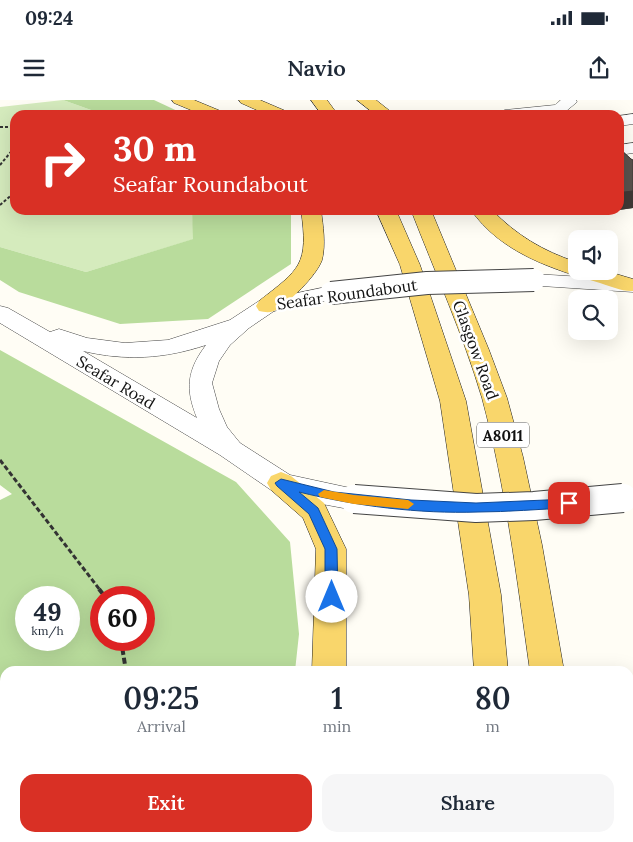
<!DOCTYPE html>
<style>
:root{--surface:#fff;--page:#f6f6f7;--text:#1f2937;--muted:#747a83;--accent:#d93025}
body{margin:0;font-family:Lora,serif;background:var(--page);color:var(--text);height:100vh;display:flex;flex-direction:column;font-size:19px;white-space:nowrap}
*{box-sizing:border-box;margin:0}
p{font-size:16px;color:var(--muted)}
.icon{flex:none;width:28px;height:28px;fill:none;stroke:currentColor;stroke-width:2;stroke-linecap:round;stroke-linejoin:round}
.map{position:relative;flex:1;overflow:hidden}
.panel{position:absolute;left:0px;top:566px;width:634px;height:176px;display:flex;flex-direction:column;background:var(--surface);border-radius:15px 15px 0 0;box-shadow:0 5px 20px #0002}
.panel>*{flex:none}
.guide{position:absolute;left:10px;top:10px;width:614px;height:105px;border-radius:15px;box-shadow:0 5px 20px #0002;background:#d93025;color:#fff;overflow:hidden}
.controls{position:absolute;left:568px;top:130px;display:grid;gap:10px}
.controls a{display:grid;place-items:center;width:50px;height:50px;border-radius:10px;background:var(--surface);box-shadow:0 5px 20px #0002;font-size:25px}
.speed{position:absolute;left:15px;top:486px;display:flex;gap:10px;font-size:25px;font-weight:700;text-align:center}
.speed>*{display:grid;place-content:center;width:65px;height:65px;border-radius:50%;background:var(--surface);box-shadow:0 5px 20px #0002;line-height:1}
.speed small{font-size:12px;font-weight:400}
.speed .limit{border:8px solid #d22;background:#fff;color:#111}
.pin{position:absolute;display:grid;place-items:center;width:42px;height:42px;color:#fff;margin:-21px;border-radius:10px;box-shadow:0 2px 8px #0006}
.me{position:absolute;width:55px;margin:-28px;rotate:0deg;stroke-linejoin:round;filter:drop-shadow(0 0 4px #0008)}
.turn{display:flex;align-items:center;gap:18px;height:105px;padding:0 20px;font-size:22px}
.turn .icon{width:65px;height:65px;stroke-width:2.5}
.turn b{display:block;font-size:35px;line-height:42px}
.eta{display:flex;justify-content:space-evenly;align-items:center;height:85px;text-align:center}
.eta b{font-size:30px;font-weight:600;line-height:35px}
.cta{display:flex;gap:10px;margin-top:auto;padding:10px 20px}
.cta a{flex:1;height:58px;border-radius:15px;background:var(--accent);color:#fff;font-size:20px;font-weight:600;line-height:58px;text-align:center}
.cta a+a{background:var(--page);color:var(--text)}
.status{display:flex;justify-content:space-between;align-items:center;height:35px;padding:0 25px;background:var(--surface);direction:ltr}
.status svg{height:14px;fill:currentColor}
header{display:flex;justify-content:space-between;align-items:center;height:65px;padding:0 20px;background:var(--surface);font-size:22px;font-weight:600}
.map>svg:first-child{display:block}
</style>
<div class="status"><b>09:24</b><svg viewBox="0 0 49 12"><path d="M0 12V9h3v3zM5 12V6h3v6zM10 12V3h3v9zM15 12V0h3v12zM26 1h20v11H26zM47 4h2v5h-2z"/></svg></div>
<header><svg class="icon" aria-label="menu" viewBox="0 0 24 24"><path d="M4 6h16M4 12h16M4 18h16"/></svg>Navio<svg class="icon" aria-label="share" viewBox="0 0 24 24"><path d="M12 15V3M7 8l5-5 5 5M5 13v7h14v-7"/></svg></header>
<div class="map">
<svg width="633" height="742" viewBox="0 0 633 742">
<rect width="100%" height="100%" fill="#fffdf5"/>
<path fill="#d5ebbd" d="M 63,0 L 105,15 L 15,15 L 15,110 L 192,110 L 194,139 L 86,172 L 0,147 L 0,7 Z"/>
<g fill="#b9dc9c" fill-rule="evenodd">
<path d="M 63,0 L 154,0 L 186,15 L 105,15 Z"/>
<path d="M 192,110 L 291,110 L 291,164 L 208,219 L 120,224 L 19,192 L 0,180 L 0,147 L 86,172 L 193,139 Z"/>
<path d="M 0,250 L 236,382 L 290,442 L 299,534 L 295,571 L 5,571 L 5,677 L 0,680 L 0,400 L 12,394 L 0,385 ZM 26,498 L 69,498 L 69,540 L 26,540 ZM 101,498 L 144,498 L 144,540 L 101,540 Z"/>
<rect x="185" y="738" width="96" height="4"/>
</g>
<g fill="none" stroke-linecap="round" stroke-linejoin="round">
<g stroke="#444" stroke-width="1">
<g id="minor">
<path d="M 561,0 L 576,0 L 577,2 L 565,12 L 559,14 L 497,15 L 499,12 L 505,10 L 555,5 Z"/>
<path d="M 633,14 L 633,24 L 619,26 L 619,16 Z"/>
<path d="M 633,43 L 633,53 L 619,55 L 619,45 Z"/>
<path d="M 534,174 L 633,180 L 633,192 L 526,185 L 523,180 L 526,175 Z"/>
<path d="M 331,186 L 339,188 L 342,193 L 339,198 L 274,211 L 249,228 L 230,245 L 219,261 L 212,283 L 219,309 L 227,327 L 240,343 L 290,375 L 364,391 L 368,399 L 364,407 L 354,410 L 306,401 L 271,390 L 220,355 L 0,223 L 0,206 L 8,208 L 50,232 L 59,229 L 87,238 L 125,243 L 168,240 L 230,220 L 259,201 ZM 206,245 C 187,270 185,289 197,318 L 83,251 C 125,261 164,259 206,245 Z"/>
</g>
</g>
<g stroke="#222" stroke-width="1">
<g id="major">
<path d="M 172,0 L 194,0 L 223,12 L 225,15 L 203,15 L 174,3 Z"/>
<path d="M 239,0 L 260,0 L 288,12 L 290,15 L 268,15 L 241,3 Z"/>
<path d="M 311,0 L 327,0 L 338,15 L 322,15 Z"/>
<path d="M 357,0 L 376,0 L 395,15 L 376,15 Z"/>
<path d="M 301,110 L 321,110 C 323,126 326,144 322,160 C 317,175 288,204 274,211 C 269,213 264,212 259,211 L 256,206 L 259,201 C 300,169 309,165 301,110 Z"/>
<path d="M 376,110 L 396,110 L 420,165 L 466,301 L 501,495 L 508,571 L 474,571 L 469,495 L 440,301 L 400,165 Z"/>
<path d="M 411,110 L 431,110 L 489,250 L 507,298 L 523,357 L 542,445 L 564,571 L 530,571 C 517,480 506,387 482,298 C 463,234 435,172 411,110 Z"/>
<path d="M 471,110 L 492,110 C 516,135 543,151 576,162 L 576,171 L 606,171 L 633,179 L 633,191 C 623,192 610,186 600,183 C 552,169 501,153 471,110 Z"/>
<path d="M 281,372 L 291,376 L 324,403 L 346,449 L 346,571 L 312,571 L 316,449 L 303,418 L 271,390 L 267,383 L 271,376 Z"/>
<path d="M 302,738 L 342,738 L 341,742 L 301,742 Z"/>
<path d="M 485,738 L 524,738 L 525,742 L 485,742 Z"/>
<path d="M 546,738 L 585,738 L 587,742 L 547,742 Z"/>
</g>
</g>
<g stroke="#333" stroke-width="2" stroke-dasharray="3 2" stroke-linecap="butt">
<path d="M 0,27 L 15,27"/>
<path d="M 0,65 L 15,47"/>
<path d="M 0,105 L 15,92"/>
</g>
<path stroke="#333" stroke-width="3" stroke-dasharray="5 2.5" stroke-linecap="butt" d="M 0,360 L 100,490"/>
<g stroke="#333" stroke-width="4" stroke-dasharray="6 3" stroke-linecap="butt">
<path d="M 99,489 L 106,498"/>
<path d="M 121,540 L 126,571"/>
<path d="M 153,738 L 154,742"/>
</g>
<use href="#minor" fill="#fff" fill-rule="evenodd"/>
<use href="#major" fill="#f9d66b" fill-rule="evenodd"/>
<g stroke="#444" stroke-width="24" stroke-linecap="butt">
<path id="minor-bridge-far1" d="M 331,193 L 427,183 L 534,180"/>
</g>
<g stroke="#444" stroke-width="30" stroke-linecap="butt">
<path id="minor-bridge" d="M 354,399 L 476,408 L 534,406 L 623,398"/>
</g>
<use href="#minor-bridge-far1" stroke="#fff" stroke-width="22"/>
<use href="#minor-bridge" stroke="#fff" stroke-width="28"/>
</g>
<path fill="#4d4742" d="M 619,48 L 631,59 L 633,60 L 633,108 L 619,110 Z"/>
<path fill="#3f3936" d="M 633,91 L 633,108 L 619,110 L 624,92 Z"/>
<path fill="#5a524d" stroke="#3f3936" d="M 619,48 L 631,59 L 633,60 L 633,91 L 624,92 L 619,88 Z"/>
<path fill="#1a73e8" stroke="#114b97" d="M 281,379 L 334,392 L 411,400 L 476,403 L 569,399 L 575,403 L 569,408 C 539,409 508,412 478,412 C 419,414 356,406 299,392 L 318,408 L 337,449 L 338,497 L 336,501 L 332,502 L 327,501 L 325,497 L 325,449 L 309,414 L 277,386 L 275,383 Z"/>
<path fill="#f59e0b" d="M 324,390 L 354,395 L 408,400 L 414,404 L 408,409 L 354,404 L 320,397 L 318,394 Z"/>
<g text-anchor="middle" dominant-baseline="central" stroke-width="5" stroke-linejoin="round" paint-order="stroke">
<rect fill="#fff" stroke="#585858" stroke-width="1" x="477" y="322.5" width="52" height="25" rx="4"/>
<g font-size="15" font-weight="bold" fill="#111">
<text x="503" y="335">A8011</text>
</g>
<g font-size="16" fill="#111" stroke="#fff">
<text transform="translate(347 194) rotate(-8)">Seafar Roundabout</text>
<text transform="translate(476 250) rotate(70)">Glasgow Road</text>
<text transform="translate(116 282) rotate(31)">Seafar Road</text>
</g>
</g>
</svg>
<div class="controls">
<a><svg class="icon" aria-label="sound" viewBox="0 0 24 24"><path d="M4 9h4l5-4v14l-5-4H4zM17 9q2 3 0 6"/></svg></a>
<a><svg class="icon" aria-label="search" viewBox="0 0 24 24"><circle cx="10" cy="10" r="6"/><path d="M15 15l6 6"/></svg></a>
</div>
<div class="speed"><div>49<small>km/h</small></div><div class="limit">60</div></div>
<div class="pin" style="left:569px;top:403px;background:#d93025"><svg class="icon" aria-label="arrive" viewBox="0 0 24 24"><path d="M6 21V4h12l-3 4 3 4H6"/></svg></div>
<svg class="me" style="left:332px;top:497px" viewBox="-20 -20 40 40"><circle r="19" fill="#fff"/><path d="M0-13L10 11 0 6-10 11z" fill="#1a73e8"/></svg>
<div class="guide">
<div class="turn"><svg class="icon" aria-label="right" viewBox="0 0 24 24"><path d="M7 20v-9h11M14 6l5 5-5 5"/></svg><div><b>30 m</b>Seafar Roundabout</div></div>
</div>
<section class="panel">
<div class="eta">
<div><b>09:25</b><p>Arrival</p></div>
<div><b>1</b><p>min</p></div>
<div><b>80</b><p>m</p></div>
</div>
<div class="cta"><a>Exit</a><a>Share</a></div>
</section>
</div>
